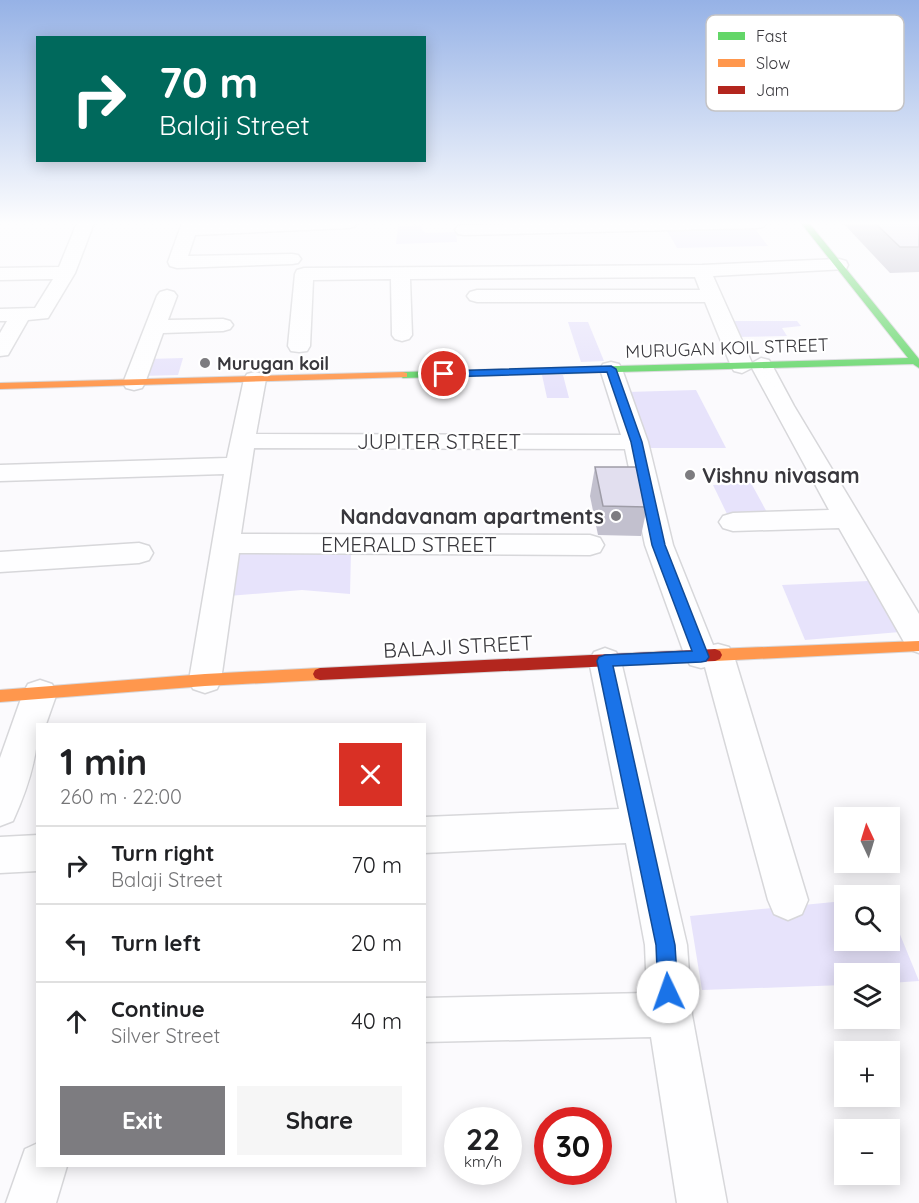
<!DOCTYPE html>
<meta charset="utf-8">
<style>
:root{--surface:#fff;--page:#f6f6f6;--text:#202124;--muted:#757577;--line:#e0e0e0;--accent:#7d7c80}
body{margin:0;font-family:Quicksand,sans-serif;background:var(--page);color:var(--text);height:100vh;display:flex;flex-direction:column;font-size:22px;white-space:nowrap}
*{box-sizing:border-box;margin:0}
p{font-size:20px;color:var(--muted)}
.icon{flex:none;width:33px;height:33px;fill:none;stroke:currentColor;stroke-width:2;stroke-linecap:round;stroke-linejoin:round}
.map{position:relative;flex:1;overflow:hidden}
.details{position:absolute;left:36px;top:723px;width:390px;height:444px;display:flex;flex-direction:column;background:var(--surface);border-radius:0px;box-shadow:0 3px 15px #0003}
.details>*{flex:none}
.hud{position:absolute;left:36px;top:36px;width:390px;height:126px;border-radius:0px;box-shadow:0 3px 15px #0003;background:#00695c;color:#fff;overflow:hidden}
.needle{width:39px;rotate:356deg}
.fabs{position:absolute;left:834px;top:807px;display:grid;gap:12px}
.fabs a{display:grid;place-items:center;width:66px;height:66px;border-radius:0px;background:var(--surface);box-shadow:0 3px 15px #0003;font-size:30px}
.speed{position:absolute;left:444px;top:1107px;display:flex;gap:12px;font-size:30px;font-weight:700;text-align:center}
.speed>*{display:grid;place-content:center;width:78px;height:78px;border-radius:50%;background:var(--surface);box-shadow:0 3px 15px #0003;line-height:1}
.speed small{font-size:15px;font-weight:400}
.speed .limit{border:9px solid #d22;background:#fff;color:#111}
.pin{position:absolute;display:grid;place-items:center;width:51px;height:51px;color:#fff;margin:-26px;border:3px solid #fff;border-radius:50%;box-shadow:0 2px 6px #0007}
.me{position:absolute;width:66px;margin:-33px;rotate:357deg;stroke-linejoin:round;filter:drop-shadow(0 0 4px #0008)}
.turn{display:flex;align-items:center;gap:21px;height:126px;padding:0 24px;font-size:27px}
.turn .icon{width:78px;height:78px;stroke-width:2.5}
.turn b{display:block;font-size:42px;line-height:51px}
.round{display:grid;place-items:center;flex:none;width:63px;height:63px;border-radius:0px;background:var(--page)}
.summary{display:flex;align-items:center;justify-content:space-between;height:102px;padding:0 24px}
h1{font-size:36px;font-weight:700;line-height:45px}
.primary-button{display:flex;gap:12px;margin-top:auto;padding:12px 24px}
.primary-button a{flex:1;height:69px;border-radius:0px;background:var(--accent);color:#fff;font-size:24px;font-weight:700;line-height:69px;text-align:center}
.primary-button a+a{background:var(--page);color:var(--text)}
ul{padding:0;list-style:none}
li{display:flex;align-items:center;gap:18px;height:78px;padding:0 24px;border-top:2px solid var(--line)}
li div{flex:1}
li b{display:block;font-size:22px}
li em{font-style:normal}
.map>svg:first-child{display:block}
</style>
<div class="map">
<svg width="919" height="1203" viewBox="0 0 919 1203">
<rect width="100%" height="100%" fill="#fbfafd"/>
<g fill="#e7e3fb">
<path d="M 421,225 L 422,230 L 426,233 L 456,232 L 457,242 L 396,244 L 398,226 Z"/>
<path d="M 752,225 L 768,246 L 677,248 L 665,227 Z"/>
<path d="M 729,321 L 797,321 L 801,326 L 782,328 L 787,336 L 735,337 Z"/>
<path d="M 568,322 L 588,322 L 604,361 L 581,362 Z"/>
<path d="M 183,358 L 178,375 L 141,376 L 148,359 Z"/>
<path d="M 542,375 L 563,375 L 569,398 L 547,398 Z"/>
<path d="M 696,390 L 726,448 L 649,448 L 627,392 Z"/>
<path d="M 751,483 L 769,516 L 728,516 L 713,485 Z"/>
<path d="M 235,549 L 351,551 L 350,594 L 302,590 L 228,596 Z"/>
<path d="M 868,581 L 900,632 L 805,640 L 782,585 Z"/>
<path d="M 844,901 L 844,940 L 890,940 L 890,910 L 919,981 L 890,983 L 890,974 L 844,974 L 844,985 L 702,990 L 690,916 Z"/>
</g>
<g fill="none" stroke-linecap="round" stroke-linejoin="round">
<g stroke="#d7d7da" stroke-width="3">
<g id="street">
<path d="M 77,223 L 94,223 L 75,273 L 48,318 L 28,320 L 8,355 L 0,356 L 0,333 L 7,321 L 0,321 L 0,309 L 35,308 L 53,279 L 0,280 L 0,268 L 59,267 Z"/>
<path d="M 182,223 L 199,223 L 199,224 L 357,223 L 354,227 L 348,228 L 195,235 L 188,256 L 292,254 L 298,255 L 301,259 L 298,263 L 292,264 L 177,268 L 170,266 L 168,262 Z"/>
<path d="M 559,223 L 766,223 L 763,227 L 757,228 L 464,235 L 458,234 L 455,230 L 458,226 L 464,225 Z"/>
<path d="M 839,259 L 846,261 L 848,265 L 846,269 L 713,276 L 752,363 L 761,358 L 769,360 L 772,365 L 794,406 L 919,614 L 919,653 L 908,649 L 839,528 L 733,531 L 723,528 L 719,522 L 723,516 L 733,513 L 829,510 L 752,368 L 742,373 L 734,371 L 731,366 L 705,302 L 477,302 L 470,300 L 467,296 L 470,292 L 477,290 L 700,290 L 695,277 L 410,279 L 412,335 L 409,339 L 402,341 L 395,339 L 392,335 L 391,279 L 313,280 L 310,346 L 307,351 L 299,352 L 291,351 L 288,346 L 295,274 L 297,270 L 304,268 L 702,265 Z"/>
<path d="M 167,290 L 174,292 L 177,296 L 168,320 L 223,319 L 230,321 L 233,325 L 230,329 L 223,331 L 163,333 L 145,383 L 142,388 L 134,390 L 126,388 L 123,383 L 157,296 L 160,292 Z"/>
<path d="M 611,362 L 619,364 L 622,369 L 648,442 L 673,545 L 713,645 L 718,644 L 729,647 L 734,656 L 808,900 L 802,914 L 788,920 L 774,914 L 768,900 L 705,667 L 701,668 L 690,665 L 685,656 L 645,545 L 625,449 L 254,448 L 241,534 L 590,535 L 600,538 L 604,545 L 600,552 L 590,555 L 239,553 L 221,680 L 217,689 L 205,693 L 193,689 L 189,680 L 224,474 L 0,481 L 0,465 L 227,458 L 244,379 L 247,374 L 255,372 L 263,374 L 266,379 L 256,434 L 621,435 L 600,369 L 603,364 Z"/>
<path d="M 139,543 L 149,546 L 153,553 L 149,560 L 139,563 L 0,572 L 0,552 Z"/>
<path d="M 605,648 L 616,652 L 621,661 L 687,945 L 692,1015 L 727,1203 L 677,1203 L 651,1037 L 424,1042 L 424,998 L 647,993 L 645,945 L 626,843 L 424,853 L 424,817 L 619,809 L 589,661 L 594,652 Z"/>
<path d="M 40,680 L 52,684 L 57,693 L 46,724 L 38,724 C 38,758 27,790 13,821 L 0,826 L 0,758 L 23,693 L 28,684 Z"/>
<path d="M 38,835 L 38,871 L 0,873 L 0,837 Z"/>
<path d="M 38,1143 L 38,1166 L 67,1166 L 56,1203 L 6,1203 L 25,1149 Z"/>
</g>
</g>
<g stroke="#d7d7da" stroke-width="2">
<path id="fast" d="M 801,223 L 809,223 L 919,359 L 919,368 L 913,364 L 403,378 L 398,375 L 403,372 L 908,358 Z"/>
</g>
<g stroke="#d7d7da" stroke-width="2">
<g id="slow">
<path d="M 403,372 L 407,373 L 407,377 L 0,389 L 0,383 Z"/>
<path d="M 919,641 L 919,651 L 715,661 L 710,659 L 708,655 L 710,651 L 715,649 Z"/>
<path d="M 320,668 L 325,670 L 327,674 L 325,678 L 320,680 L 205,686 L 0,702 L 0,690 L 205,674 Z"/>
</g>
</g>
<g stroke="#d7d7da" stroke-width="2">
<path id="jam" d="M 715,649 L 720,651 L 722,655 L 720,659 L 715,661 L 320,680 L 315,678 L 313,674 L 315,670 L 320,668 Z"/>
</g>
<use href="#street" fill="#fefeff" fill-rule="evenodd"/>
<use href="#fast" fill="#63d668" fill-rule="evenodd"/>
<use href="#slow" fill="#ff974d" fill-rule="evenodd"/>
<use href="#jam" fill="#b3261e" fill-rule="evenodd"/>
</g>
<g fill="#c2c0ce">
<path d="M 843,223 L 919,223 L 919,272 L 890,273 Z"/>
<path d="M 595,467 L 647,507 L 641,536 L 598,535 L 590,496 Z"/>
</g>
<g fill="#e2dfef" stroke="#9e9ca7" stroke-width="1.5">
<path d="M 875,223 L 919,223 L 919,247 L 900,247 Z"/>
<path d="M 595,467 L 638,467 L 647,507 L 603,506 Z"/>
</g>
<linearGradient id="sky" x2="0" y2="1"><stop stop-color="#96b2e6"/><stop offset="0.57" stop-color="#fdfdfe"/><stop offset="1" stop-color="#fdfdfe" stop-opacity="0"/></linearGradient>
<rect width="919" height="391" fill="url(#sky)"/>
<path fill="#1a73e8" stroke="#114b97" stroke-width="1.5" d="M 611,366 L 616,369 L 642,442 L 665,545 L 709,657 L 706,661 L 701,662 L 613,666 L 675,945 L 678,992 L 675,999 L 668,1002 L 661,999 L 658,992 L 656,945 L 597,661 L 599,657 L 605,655 L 692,651 L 652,545 L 631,442 L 607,372 L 444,377 L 439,374 L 444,371 Z"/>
<g fill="#7d7c80" stroke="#fff" stroke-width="2">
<circle cx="205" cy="363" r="6"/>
<circle cx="690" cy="475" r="6"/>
<circle cx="616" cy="516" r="6"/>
</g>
<g text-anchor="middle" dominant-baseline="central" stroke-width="4.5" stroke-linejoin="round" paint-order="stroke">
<g font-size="18" fill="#39383d" stroke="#fff">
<text transform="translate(727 348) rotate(-2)">MURUGAN KOIL STREET</text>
</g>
<g font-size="18" font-weight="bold" fill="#39383d" stroke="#fff" text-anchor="start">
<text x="217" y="363">Murugan koil</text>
</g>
<g font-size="21" fill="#39383d" stroke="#fff">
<text x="439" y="441">JUPITER STREET</text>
<text x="409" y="544">EMERALD STREET</text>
<text transform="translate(458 646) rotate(-3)">BALAJI STREET</text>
</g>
<g font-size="21" font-weight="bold" fill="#39383d" stroke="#fff" text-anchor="start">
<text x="702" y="475">Vishnu nivasam</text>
<text x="604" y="516" text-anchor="end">Nandavanam apartments</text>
</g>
</g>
<rect x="706" y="15" width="198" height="96" rx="9" fill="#fff" stroke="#c4c3c5" stroke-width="1.5"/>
<rect x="718" y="32" width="27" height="8" fill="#63d668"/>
<rect x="718" y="59" width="27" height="8" fill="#ff974d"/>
<rect x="718" y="86" width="27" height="8" fill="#b3261e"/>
<g font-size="16" fill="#39383d">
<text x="756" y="42">Fast</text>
<text x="756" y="69">Slow</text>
<text x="756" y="96">Jam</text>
</g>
</svg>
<div class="fabs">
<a><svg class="needle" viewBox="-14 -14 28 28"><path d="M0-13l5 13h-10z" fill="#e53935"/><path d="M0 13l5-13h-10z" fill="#757577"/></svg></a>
<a><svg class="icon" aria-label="search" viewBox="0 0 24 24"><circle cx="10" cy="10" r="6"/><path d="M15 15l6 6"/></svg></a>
<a><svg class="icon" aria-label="layers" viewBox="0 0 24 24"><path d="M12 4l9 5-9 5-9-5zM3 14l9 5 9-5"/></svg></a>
<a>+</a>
<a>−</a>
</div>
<div class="speed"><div>22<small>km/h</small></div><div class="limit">30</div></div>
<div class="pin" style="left:444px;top:374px;background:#d93025"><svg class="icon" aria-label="arrive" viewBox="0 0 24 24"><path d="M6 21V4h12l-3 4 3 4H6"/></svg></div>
<svg class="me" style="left:668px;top:992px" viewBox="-20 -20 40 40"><circle r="19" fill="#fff"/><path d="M0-13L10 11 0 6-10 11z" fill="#1a73e8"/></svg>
<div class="hud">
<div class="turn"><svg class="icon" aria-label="right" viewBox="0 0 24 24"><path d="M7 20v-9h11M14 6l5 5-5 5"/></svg><div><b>70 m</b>Balaji Street</div></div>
</div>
<section class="details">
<div class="summary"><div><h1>1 min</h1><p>260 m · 22:00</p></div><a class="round" style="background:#d93025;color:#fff"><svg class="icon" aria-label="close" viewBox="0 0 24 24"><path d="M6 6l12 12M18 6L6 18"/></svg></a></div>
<ul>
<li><svg class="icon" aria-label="right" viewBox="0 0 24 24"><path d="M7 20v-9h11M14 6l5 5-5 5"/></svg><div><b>Turn right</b><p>Balaji Street</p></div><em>70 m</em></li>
<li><svg class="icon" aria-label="left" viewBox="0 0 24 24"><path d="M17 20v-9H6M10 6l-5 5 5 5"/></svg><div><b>Turn left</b></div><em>20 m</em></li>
<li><svg class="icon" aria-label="ahead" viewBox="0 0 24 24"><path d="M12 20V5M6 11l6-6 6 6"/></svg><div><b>Continue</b><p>Silver Street</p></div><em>40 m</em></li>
</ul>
<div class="primary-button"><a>Exit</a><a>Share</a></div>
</section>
</div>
